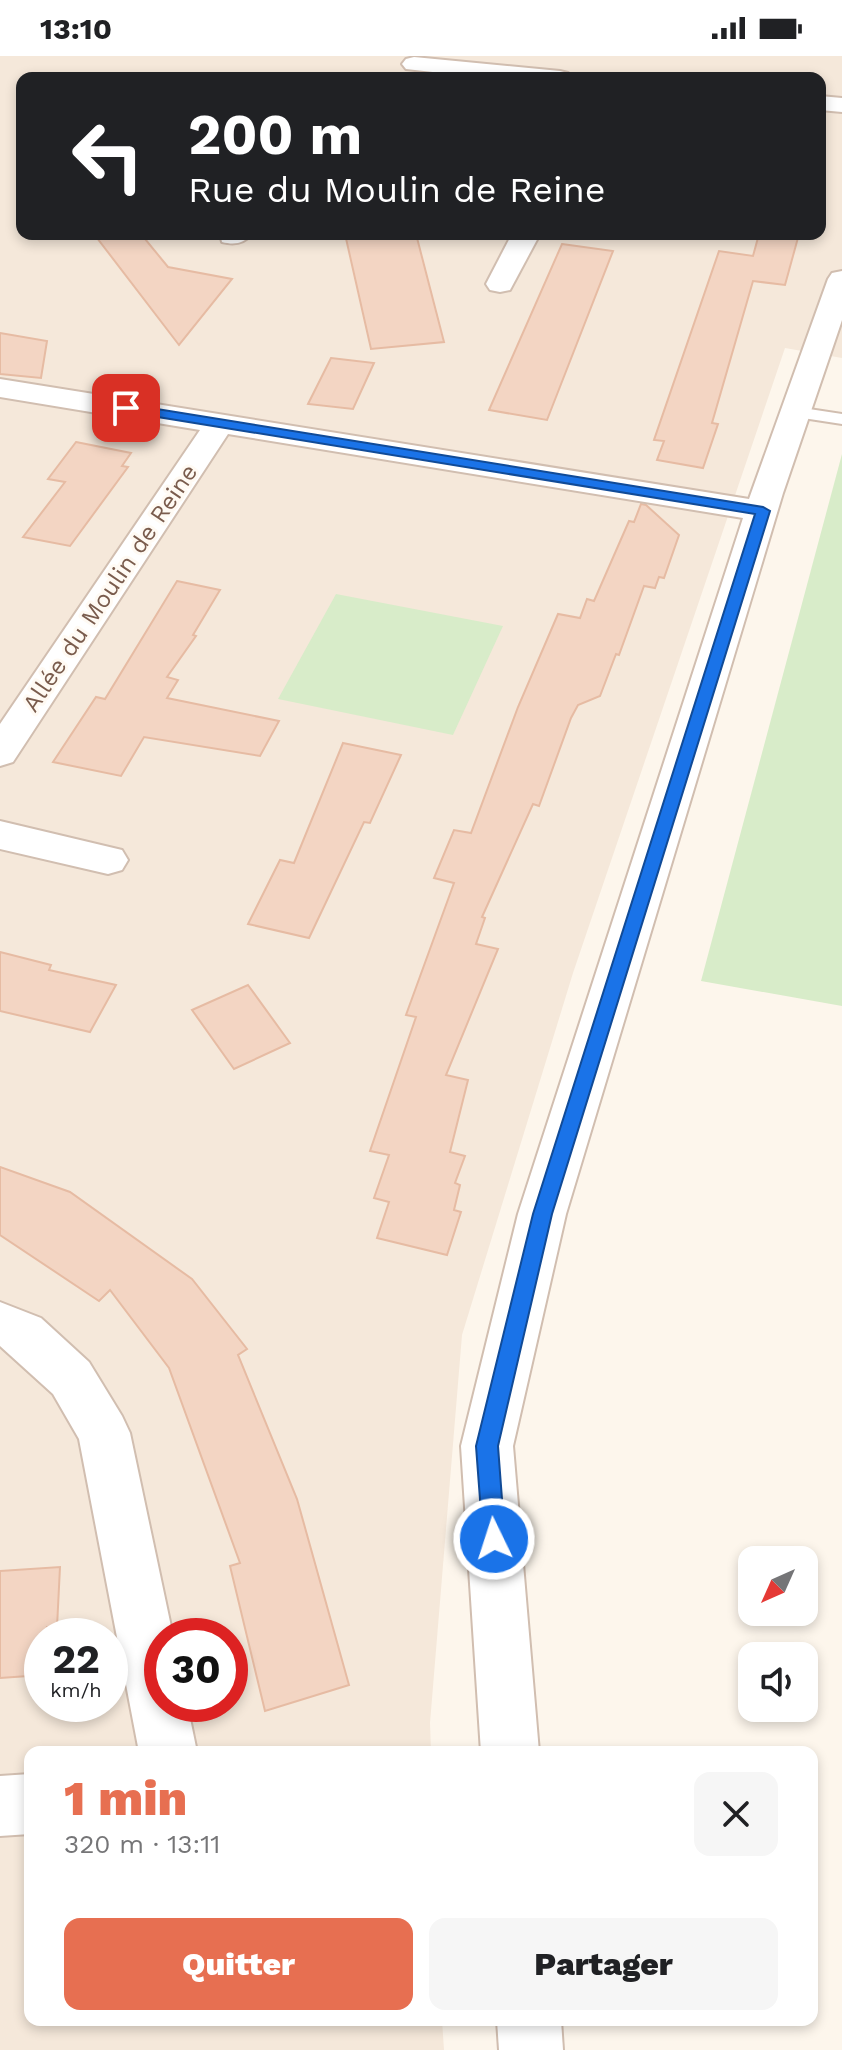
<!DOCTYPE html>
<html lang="fr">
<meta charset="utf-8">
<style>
:root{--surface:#fff;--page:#f6f6f6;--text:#202124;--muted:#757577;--accent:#e76f51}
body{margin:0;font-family:"Work Sans",sans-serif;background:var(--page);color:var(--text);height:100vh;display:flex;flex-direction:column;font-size:30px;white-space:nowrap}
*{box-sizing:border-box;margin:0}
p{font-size:26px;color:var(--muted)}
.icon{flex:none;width:44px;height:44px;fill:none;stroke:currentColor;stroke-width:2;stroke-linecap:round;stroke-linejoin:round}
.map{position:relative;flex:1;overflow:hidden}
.panel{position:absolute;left:24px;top:1690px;width:794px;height:280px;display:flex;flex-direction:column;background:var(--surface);border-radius:16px;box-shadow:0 4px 12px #0003}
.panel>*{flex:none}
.hud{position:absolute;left:16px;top:16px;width:810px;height:168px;border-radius:16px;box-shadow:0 4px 12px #0003;background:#202124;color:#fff;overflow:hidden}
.needle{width:52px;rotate:225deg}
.tools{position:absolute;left:738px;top:1490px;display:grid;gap:16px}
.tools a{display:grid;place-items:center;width:80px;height:80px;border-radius:16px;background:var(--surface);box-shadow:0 4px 12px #0003;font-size:40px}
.speed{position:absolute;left:24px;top:1562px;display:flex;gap:16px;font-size:40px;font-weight:700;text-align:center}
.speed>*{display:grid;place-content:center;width:104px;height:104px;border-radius:50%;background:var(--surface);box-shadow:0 4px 12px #0003;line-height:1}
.speed small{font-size:20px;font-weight:400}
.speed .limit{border:12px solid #d22;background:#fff;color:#111}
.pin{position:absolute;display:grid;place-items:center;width:68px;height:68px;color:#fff;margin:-34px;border-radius:16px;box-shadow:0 4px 12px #0006}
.me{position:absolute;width:88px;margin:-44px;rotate:356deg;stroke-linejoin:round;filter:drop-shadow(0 0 6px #0008)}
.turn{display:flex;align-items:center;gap:28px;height:168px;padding:0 40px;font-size:36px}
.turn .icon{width:104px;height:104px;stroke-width:2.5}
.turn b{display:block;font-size:56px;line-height:68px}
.round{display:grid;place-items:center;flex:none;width:84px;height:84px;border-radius:16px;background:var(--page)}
.summary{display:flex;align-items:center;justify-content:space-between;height:136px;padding:0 40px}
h1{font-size:48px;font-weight:800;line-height:60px;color:var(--accent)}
.action{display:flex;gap:16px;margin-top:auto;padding:16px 40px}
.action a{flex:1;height:92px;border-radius:16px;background:var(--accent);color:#fff;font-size:32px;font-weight:800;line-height:92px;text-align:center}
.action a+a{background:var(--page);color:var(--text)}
.status{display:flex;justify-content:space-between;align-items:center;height:56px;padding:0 40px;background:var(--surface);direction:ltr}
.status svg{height:22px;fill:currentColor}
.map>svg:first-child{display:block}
</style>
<div class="status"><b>13:10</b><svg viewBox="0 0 49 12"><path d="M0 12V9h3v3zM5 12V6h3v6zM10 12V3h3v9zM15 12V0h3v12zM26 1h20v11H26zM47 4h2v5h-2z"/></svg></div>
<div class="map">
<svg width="842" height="1994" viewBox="0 0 842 1994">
<rect width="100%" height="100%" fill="#fdf6ec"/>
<path fill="#f5e8da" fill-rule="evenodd" d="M 0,0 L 842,0 L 842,302 L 785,292 L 573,917 L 462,1279 L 430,1667 L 431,1696 L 30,1696 L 30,1964 L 442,1964 L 444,1994 L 0,1994 ZM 22,22 L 820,22 L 820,178 L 22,178 ZM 42,1580 L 110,1580 L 110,1648 L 42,1648 ZM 162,1580 L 230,1580 L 230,1648 L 162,1648 Z"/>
<g fill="#d8ecc9">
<path d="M 842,398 L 842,950 L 701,925 Z"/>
<path d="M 336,538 L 503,570 L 453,679 L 278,643 Z"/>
</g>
<g fill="#f3d5c3" stroke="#e6bba3" stroke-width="2">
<path d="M 94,178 L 141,178 L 168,211 L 232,223 L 179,289 Z"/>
<path d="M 345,178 L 416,178 L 444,286 L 371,293 Z"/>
<path d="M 759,178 L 799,178 L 785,229 L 753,225 L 712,367 L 718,368 L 703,412 L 657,404 L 664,385 L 654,384 L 719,195 L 753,200 Z"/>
<path d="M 562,188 L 613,195 L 547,364 L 489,354 Z"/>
<path d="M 0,277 L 47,285 L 41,322 L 0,318 Z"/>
<path d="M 331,302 L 374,307 L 353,353 L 308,348 Z"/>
<path d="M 76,386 L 131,397 L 122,410 L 128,411 L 70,490 L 23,481 L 65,426 L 48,423 Z"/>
<path d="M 641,448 L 646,449 L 679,479 L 664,522 L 659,521 L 655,532 L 644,530 L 619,599 L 616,598 L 600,640 L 578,649 L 571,662 L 539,750 L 533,748 L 482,861 L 485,862 L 476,888 L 498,893 L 446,1019 L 468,1024 L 450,1096 L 465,1100 L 455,1127 L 460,1129 L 454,1154 L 461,1156 L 447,1199 L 377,1182 L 389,1146 L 374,1142 L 389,1099 L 370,1095 L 416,961 L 406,959 L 454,827 L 434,822 L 454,774 L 471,777 L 518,651 L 558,558 L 580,562 L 587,543 L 594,545 L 629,465 L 634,466 Z"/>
<path d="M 177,525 L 220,534 L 193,579 L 196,580 L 167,621 L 178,624 L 167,642 L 279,665 L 260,700 L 144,681 L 121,720 L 53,706 L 96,641 L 105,643 Z"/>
<path d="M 343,687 L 401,699 L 370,767 L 364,766 L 309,882 L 248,868 L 280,804 L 294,807 Z"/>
<path d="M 0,896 L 51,909 L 49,914 L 116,929 L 90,976 L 0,955 Z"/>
<path d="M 248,929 L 290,987 L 234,1013 L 192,954 Z"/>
<path d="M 0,1111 L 70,1136 L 192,1223 L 247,1293 L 238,1299 L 297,1443 L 349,1629 L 265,1655 L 230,1510 L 240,1507 L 169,1312 L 110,1234 L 99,1245 L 0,1179 Z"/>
<path d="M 60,1511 L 57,1571 L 47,1571 L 46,1580 L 42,1580 L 42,1619 L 0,1622 L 0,1515 Z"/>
</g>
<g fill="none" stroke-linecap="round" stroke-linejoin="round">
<g stroke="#d1beb0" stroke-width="4">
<path id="service" d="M 796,351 L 842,358 L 842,368 L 790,360 L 787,356 L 790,352 Z"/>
</g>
<g stroke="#d1beb0" stroke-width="4">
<g id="minor">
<path d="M 414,1 L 560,15 L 568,17 L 572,22 L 486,22 L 406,13 L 402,8 L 406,3 Z"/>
<path d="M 820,40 L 842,42 L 842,56 L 820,54 Z"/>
<path d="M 220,178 L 251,178 C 244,188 234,189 222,186 Z"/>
<path d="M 512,178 L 540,178 L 510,234 L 500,236 L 490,234 L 486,228 Z"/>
<path d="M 842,215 L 842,264 L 783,437 L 566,1158 L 513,1390 L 539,1696 L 481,1696 L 461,1390 L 518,1158 L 743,462 L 228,378 L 13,706 L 0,710 L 0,668 L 200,374 L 0,341 L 0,323 L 749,443 L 828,223 L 832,217 Z"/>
<path d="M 0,765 L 122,794 L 128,804 L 122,814 L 108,818 L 0,793 Z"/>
<path d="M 0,1246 L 41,1262 L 89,1306 L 122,1360 L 130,1377 L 173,1580 L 162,1580 L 162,1648 L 187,1648 L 197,1696 L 139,1696 L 79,1383 L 53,1338 L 0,1290 Z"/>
<path d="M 30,1718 L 30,1778 L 0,1780 L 0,1720 Z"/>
<path d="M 497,1964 L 561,1964 L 563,1994 L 499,1994 Z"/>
</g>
</g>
<use href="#service" fill="#fff" fill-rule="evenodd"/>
<use href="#minor" fill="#fff" fill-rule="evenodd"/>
</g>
<path fill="#1a73e8" stroke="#114b97" stroke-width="2" d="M 126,348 L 763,451 L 770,455 L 552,1158 L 498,1390 L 505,1483 L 502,1490 L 494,1493 L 486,1490 L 483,1483 L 476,1390 L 533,1158 L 755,458 L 121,355 L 119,352 Z"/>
<g text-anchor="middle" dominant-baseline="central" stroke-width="6" stroke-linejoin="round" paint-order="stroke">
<g font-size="24" fill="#7a5c4d" stroke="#fffaf3">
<text transform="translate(110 532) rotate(-56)">Allée du Moulin de Reine</text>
</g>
</g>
</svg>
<div class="tools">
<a><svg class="needle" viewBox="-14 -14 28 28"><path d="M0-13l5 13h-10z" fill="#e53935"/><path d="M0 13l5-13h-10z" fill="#757577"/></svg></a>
<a><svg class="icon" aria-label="sound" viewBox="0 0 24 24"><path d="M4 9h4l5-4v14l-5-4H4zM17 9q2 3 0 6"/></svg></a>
</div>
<div class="speed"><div>22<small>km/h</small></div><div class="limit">30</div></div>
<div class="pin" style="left:126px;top:352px;background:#d93025"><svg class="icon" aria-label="arrive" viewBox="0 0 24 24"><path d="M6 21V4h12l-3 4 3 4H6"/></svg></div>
<svg class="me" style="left:494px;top:1483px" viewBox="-20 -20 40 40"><circle r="17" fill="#1a73e8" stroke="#fff" stroke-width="3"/><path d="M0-11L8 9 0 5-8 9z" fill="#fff"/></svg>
<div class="hud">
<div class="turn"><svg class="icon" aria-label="left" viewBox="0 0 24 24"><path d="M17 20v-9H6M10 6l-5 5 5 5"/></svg><div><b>200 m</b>Rue du Moulin de Reine</div></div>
</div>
<section class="panel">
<div class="summary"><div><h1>1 min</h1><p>320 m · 13:11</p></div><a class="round"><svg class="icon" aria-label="close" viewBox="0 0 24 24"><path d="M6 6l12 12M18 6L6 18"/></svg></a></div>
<div class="action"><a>Quitter</a><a>Partager</a></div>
</section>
</div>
